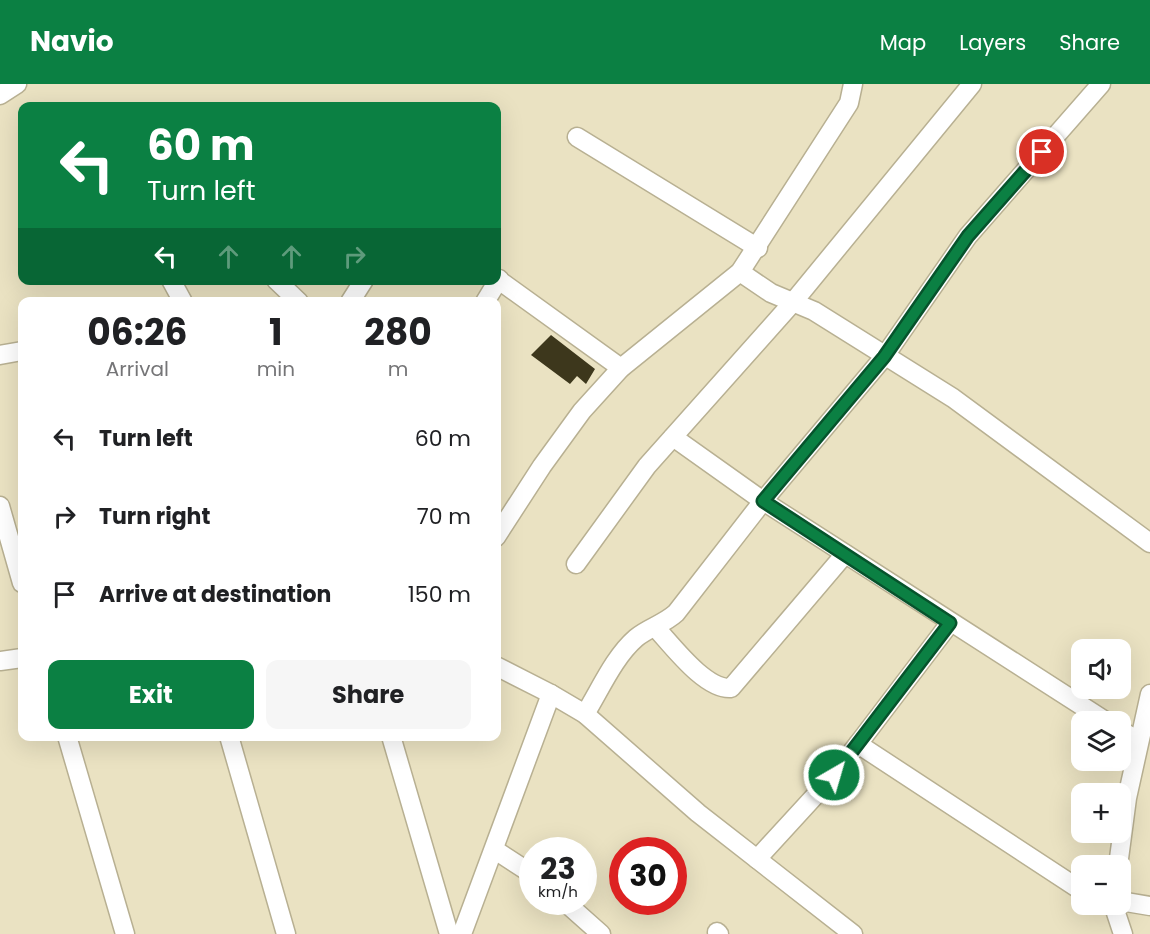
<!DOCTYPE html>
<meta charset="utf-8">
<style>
:root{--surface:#fff;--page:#f6f6f6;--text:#202124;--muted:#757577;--accent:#0b8043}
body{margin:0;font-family:Poppins,sans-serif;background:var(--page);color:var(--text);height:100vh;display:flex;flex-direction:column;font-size:22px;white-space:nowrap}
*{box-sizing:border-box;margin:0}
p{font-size:20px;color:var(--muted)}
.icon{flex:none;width:33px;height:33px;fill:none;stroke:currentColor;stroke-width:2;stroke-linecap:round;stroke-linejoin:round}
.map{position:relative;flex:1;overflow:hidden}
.panel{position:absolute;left:18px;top:213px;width:483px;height:444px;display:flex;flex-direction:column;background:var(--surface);border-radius:12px;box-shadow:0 6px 24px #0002}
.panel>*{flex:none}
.top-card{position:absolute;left:18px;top:18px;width:483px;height:183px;border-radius:12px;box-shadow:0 6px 24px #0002;background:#0b8043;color:#fff;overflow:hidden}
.controls{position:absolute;left:1071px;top:555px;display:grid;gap:12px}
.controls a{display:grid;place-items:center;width:60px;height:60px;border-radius:12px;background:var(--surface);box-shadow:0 6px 24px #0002;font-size:30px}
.speed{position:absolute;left:519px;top:753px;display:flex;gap:12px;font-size:30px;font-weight:700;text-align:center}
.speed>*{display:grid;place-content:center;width:78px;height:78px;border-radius:50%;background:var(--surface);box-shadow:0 6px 24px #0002;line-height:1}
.speed small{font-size:15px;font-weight:400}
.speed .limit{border:9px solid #d22;background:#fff;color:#111}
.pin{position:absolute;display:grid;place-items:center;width:51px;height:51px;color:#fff;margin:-26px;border:3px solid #fff;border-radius:50%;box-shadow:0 2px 6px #0007}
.me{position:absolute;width:66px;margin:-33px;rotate:38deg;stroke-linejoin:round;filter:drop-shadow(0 0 4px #0008)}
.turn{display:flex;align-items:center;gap:21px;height:126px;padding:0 30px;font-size:27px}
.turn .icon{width:78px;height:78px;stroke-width:2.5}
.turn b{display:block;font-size:42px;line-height:51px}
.lanes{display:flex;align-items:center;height:57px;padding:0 30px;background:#0003;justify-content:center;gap:30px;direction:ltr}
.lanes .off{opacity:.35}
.eta{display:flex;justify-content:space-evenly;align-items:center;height:102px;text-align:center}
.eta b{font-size:36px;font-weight:700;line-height:42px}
.cta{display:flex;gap:12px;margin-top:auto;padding:12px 30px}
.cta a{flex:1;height:69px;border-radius:12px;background:var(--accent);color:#fff;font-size:24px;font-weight:700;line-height:69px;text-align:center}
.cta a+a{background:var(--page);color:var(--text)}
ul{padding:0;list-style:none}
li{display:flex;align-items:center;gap:18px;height:78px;padding:0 30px}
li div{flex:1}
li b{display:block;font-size:22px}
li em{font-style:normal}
header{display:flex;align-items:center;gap:36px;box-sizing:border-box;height:84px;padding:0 30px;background:var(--accent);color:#fff}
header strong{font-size:28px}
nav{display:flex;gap:33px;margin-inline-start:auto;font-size:21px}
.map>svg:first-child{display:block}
</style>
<header>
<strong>Navio</strong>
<nav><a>Map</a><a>Layers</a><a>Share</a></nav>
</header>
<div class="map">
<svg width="1150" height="850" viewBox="0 0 1150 850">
<rect width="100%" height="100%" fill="#eae2c2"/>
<path fill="#3d371c" d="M 551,251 L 595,285 L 586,300 L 577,292 L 570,300 L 531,271 Z"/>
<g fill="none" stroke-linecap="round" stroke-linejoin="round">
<g stroke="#b8b092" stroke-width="21">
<g id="street">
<path d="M 0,11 L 17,0"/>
<path d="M 577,53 L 758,164"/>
<path d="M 740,188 L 771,209 L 814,227 L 953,314 L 1150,459"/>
<path d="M 496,194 L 621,284"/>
<path d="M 171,196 L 183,218"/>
<path d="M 276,196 L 299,218"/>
<path d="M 350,218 L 364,196"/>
<path d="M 485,218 L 499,195"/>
<path d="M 0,271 L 22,267"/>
<path d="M 673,353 L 763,417 L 1107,638"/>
<path d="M 0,422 L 22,499"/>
<path d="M 496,453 L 542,382 L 582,327 L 621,284 L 740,188 L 849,19 L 853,0"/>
<path d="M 576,480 L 647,382 L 794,217 L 972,0"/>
<path d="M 950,539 L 858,660 L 1082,807"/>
<path d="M 655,543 C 672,561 705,606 731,604 L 845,470"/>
<path d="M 0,577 L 22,574"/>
<path d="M 496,582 L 551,610"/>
<path d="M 585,630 C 600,606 614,573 636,554 C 648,544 664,540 676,529 L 763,417 L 884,273 L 968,152 L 1101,0"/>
<path d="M 1120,646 L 1139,657"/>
<path d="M 67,652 L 125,850"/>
<path d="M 229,652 L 286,850"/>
<path d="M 391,652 L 449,850"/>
<path d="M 495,766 L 532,790"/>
<path d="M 757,775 L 834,691 L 858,660"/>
<path d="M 1118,782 L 1127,714 L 1150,610"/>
<path d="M 1120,817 L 1150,822"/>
<path d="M 565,818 L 601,850"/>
<path d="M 1117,820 L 1116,829 L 1123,850"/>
<path d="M 717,848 L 719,850"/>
<path d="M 462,850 L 551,610 L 585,630 L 698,729 L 853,850"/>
</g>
</g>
<use href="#street" stroke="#fff" stroke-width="18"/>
</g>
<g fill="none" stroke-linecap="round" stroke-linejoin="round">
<g stroke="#07532c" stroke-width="15">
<path id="route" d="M 834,691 L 950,539 L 763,417 L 884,273 L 968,152 L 1042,68"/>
</g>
<use href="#route" stroke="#0b8043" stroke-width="10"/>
</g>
</svg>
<div class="controls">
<a><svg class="icon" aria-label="sound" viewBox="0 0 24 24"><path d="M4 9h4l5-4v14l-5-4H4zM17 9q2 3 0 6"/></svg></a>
<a><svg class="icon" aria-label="layers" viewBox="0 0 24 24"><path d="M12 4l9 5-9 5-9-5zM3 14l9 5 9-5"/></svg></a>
<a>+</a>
<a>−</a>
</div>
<div class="speed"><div>23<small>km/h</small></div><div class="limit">30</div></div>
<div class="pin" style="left:1042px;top:68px;background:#d93025"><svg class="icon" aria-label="arrive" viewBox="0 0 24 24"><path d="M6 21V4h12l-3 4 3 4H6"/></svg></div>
<svg class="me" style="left:834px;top:691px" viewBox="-20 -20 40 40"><circle r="17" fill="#0b8043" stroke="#fff" stroke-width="3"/><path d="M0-11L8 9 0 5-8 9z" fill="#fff"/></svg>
<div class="top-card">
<div class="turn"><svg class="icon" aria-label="left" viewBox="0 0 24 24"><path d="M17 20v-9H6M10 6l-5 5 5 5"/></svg><div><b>60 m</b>Turn left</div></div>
<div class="lanes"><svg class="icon" aria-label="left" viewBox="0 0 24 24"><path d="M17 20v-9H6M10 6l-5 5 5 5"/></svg><svg class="icon off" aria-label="ahead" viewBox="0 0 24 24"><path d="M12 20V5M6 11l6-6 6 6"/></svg><svg class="icon off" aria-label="ahead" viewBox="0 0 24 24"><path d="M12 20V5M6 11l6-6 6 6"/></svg><svg class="icon off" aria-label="right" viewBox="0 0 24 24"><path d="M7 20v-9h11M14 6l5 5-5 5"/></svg></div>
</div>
<section class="panel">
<div class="eta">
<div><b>06:26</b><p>Arrival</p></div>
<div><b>1</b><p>min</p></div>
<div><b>280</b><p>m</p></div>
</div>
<ul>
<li><svg class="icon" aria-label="left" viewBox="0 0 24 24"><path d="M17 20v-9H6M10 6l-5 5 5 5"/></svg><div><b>Turn left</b></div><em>60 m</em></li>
<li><svg class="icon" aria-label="right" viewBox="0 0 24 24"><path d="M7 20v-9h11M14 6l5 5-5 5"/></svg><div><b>Turn right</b></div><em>70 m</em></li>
<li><svg class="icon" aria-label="arrive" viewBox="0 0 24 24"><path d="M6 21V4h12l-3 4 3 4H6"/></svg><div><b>Arrive at destination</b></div><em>150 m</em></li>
</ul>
<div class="cta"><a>Exit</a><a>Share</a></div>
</section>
</div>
